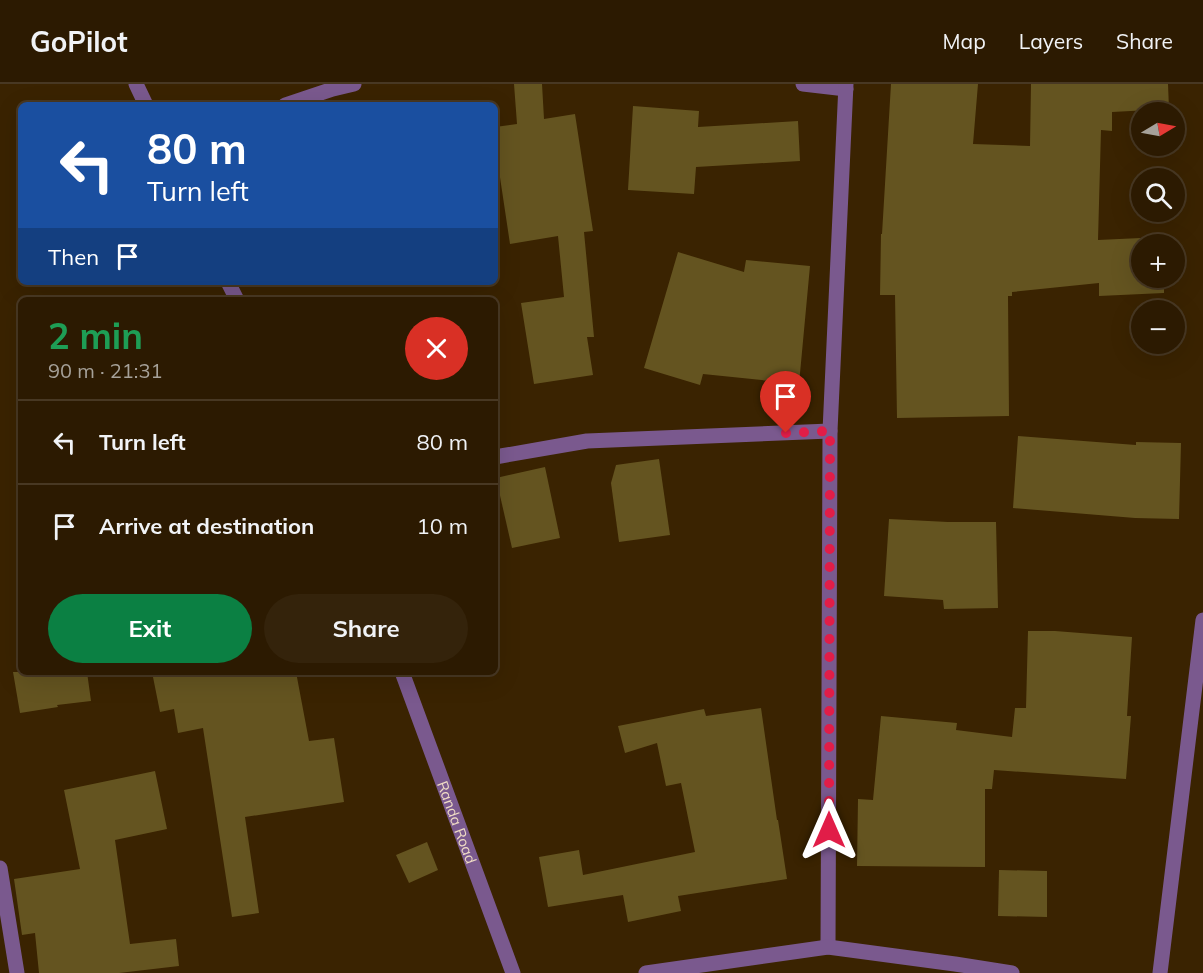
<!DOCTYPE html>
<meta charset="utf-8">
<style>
:root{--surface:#2c1a01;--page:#34230b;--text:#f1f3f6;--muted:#a6a199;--line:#483823;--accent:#0b8043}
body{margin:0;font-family:Mulish,sans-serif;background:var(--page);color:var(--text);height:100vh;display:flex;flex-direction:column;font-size:22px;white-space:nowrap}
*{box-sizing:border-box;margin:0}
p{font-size:20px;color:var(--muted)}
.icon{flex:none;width:33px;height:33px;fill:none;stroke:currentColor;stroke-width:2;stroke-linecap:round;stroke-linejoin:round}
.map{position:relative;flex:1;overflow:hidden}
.sheet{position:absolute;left:18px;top:213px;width:480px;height:378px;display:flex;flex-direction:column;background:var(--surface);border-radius:9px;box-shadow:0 6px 24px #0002,0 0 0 2px var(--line)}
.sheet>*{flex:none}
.hud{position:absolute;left:18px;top:18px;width:480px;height:183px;border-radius:9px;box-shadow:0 6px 24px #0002,0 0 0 2px var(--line);background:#1a4fa0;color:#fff;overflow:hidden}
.needle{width:39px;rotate:80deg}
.buttons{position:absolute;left:1131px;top:18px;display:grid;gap:12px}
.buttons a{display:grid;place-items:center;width:54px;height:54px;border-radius:50%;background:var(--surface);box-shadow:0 6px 24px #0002,0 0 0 2px var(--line);font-size:30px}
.pin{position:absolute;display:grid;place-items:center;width:51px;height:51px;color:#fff;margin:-62px -26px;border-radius:50% 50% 50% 0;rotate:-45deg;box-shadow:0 0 6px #0007}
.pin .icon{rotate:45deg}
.me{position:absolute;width:66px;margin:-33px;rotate:0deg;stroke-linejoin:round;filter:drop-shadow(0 0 4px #0008)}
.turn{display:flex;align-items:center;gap:21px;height:126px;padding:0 30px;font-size:27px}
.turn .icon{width:78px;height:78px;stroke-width:2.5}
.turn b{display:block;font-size:42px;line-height:51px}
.then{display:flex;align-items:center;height:57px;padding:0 30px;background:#0003;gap:12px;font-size:22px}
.round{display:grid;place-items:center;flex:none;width:63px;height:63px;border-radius:32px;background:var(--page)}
.overview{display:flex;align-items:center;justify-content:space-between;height:102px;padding:0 30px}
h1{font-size:36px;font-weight:700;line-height:45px;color:#1e9e55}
.button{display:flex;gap:12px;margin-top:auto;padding:12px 30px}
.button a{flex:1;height:69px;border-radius:36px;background:var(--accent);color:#fff;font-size:24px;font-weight:700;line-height:69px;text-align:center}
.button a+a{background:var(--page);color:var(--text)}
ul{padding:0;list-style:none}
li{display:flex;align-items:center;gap:18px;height:84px;padding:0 30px;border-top:2px solid var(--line)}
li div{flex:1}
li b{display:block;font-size:22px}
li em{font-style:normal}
header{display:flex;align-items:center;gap:36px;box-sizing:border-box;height:84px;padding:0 30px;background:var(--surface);border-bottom:2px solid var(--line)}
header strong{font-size:28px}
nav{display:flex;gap:33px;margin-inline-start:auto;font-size:21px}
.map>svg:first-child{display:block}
</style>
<header>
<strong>GoPilot</strong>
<nav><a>Map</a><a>Layers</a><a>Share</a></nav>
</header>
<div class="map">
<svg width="1203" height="889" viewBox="0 0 1203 889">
<rect width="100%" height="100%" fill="#3a2301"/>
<g fill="#645420">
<path d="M 514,0 L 542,0 L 544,35 L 575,30 L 593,147 L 584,148 L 594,253 L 587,253 L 593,291 L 534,300 L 521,219 L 564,213 L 558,152 L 510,160 L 495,60 L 495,43 L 517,40 Z"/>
<path d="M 891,0 L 978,0 L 973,60 L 1030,62 L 1031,0 L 1168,0 L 1169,25 L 1112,28 L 1112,47 L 1101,46 L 1098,156 L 1162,153 L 1163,160 L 1142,160 L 1142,194 L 1164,194 L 1164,209 L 1099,212 L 1099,199 L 1012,208 L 1012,212 L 1008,212 L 1009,332 L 897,334 L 895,211 L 880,211 L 881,150 L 882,150 Z"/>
<path d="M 633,22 L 699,27 L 698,43 L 798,37 L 800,77 L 696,83 L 694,110 L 628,106 Z"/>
<path d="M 678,168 L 744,188 L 746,176 L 810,182 L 799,300 L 703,290 L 700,301 L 644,284 Z"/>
<path d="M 1018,352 L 1136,361 L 1136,358 L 1181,359 L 1179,435 L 1135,434 L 1013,424 Z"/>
<path d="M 659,375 L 670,451 L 619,458 L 611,399 L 616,381 Z"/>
<path d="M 545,383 L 560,454 L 512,464 L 496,394 Z"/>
<path d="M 889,435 L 948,438 L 996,438 L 998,524 L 944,525 L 943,516 L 884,512 Z"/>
<path d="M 1028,547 L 1055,547 L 1132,553 L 1127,632 L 1131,632 L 1126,695 L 994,686 L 992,705 L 985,705 L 985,783 L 857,782 L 858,715 L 873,716 L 881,632 L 957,639 L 956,646 L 1012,653 L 1015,624 L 1026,624 Z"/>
<path d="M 13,588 L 87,588 L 91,617 L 57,621 L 58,623 L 20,629 Z"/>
<path d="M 152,588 L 296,588 L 309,657 L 334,654 L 344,718 L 245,733 L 259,829 L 232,833 L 203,644 L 178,649 L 174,625 L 160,628 Z"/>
<path d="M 761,624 L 777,736 L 778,736 L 787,795 L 678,812 L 681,827 L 628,838 L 623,811 L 548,823 L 539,773 L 579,766 L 583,791 L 695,768 L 681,699 L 666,702 L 657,659 L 625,669 L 618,642 L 704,625 L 706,632 Z"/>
<path d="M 155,687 L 167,745 L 115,756 L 130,860 L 176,855 L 179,882 L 119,889 L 39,889 L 35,849 L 22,851 L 14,795 L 80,785 L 64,706 Z"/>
<path d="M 427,758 L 438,786 L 409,799 L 396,771 Z"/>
<path d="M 999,786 L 1047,787 L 1047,833 L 998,832 Z"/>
</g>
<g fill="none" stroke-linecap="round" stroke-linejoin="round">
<g stroke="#7a598e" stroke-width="15">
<path d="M 136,0 L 146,21"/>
<path d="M 803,0 L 846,5"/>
<path d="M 285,21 L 333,5 L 354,0"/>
<path d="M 228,198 L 237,216"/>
<path d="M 495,373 L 587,357 L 830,347"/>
<path id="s1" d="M 402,588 L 513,889"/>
<path d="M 0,784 L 17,889"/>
<path d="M 828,863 L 830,347 L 846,0"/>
<path d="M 646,889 L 828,863 L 955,880 L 1012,889"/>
<path d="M 1160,889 L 1203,536"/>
</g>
</g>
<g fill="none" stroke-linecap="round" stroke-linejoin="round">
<path stroke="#e11d48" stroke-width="10" stroke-dasharray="0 18" d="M 786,349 L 830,347 L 829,746"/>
</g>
<g text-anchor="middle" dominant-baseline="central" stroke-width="4.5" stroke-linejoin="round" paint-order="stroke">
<g font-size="15" fill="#efdcc5" stroke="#1b0e00">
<text stroke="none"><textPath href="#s1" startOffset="160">Randa Road</textPath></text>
</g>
</g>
</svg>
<div class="buttons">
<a><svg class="needle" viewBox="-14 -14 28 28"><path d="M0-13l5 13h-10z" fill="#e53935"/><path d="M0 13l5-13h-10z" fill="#a6a199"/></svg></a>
<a><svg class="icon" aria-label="search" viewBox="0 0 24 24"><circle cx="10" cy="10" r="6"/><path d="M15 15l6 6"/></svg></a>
<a>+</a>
<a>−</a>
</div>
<div class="pin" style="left:786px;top:349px;background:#d93025"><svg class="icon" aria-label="arrive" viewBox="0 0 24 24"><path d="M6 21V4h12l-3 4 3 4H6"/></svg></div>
<svg class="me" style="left:829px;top:746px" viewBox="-20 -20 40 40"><path d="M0-17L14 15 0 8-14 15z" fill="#e11d48" stroke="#fff" stroke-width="4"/></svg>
<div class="hud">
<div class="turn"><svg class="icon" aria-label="left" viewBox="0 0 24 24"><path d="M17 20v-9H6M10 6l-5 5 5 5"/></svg><div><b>80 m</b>Turn left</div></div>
<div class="then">Then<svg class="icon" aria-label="arrive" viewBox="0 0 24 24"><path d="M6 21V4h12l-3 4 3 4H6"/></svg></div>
</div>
<section class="sheet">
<div class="overview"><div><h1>2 min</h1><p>90 m · 21:31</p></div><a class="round" style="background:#d93025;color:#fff"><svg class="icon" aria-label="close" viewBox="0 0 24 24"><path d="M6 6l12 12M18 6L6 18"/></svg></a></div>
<ul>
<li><svg class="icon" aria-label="left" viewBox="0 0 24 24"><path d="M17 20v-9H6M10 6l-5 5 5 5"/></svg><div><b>Turn left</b></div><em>80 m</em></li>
<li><svg class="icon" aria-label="arrive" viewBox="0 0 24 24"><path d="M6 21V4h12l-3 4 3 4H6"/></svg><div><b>Arrive at destination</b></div><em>10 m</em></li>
</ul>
<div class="button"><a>Exit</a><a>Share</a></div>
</section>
</div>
